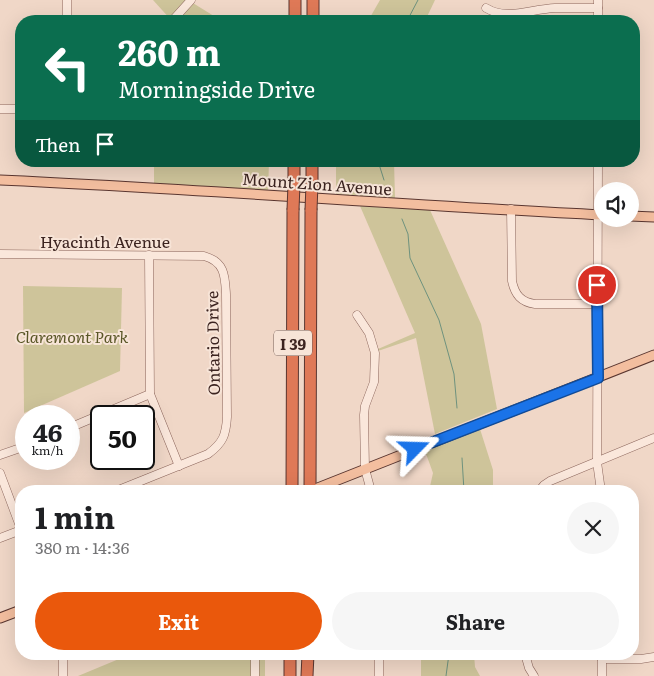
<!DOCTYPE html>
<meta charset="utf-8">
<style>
:root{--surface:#fff;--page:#f6f6f6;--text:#202124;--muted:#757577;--accent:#ea580c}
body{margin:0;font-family:Literata,serif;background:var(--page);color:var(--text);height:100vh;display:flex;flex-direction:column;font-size:19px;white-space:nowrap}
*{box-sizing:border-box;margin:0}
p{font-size:16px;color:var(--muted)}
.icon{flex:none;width:28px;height:28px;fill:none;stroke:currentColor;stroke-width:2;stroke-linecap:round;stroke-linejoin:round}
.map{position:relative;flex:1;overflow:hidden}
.panel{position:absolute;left:15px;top:485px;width:624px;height:175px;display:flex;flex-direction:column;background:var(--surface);border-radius:20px;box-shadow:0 5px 20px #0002}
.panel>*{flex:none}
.hud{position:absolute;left:15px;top:15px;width:625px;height:152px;border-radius:20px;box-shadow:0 5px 20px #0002;background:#0b6e4f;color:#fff;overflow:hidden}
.buttons{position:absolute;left:594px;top:182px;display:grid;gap:10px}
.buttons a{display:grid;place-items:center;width:45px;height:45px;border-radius:50%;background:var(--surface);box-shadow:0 5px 20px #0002;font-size:25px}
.speed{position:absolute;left:15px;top:405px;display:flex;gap:10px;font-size:25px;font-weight:700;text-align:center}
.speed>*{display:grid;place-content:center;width:65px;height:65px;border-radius:50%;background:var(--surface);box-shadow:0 5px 20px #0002;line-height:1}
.speed small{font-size:12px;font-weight:400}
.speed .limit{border:2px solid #111;border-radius:8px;background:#fff;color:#111}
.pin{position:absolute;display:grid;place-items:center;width:42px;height:42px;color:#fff;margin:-21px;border:2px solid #fff;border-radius:50%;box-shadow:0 1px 5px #0007}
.me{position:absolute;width:55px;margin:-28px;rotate:68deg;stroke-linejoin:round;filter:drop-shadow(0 0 4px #0008)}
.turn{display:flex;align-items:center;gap:18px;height:105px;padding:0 20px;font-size:22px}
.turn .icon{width:65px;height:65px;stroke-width:2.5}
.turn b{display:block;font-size:35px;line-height:42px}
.then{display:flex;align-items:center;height:48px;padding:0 20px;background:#0003;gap:10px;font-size:19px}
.round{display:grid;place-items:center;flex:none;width:52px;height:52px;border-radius:26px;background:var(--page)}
.overview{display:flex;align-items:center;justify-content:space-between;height:85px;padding:0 20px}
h1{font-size:30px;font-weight:700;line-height:38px}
.button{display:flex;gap:10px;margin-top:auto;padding:10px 20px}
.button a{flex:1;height:58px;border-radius:30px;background:var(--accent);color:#fff;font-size:20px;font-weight:700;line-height:58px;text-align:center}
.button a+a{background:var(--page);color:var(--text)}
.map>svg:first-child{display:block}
</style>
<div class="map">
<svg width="654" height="676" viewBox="0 0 654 676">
<rect width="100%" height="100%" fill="#f0d7c7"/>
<g fill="#cec49a">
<path d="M 153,0 L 188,0 L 222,21 L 172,21 Z"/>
<path d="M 380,0 L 435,0 L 425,21 L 368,21 Z"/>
<path d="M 154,161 L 269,161 L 268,195 L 154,187 Z"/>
<path d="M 336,161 L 394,161 L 395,198 L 336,194 Z"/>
<path d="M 360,206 L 430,210 L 481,324 L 497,409 L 435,434 L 416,338 L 378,351 L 378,349 L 415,333 Z"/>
<path d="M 23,286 L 122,288 L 120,371 L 24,413 Z"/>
<path d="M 480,429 L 493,470 L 493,491 L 429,491 L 433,473 L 425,451 Z"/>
<path d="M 131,654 L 265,654 L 265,676 L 78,676 Z"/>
<path d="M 421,654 L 474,654 L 475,667 L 480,676 L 421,676 Z"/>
</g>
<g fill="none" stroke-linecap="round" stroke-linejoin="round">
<g stroke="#6e927e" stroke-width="1">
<path d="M 407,21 L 418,0"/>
<path d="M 378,161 L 384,180"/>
<path d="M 402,219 L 408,234 L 410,258 L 439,320 L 454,374 L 457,408"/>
<path d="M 462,458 L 464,491"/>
<path d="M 446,676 L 449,654"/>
</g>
<g stroke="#8c665c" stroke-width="9">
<g id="minor">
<path d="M 67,0 L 67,21"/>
<path d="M 598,0 L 598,21"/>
<path d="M 486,8 C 507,21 531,9 555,8 C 569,8 583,8 598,8"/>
<path d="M 172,21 L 191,0"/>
<path d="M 0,109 L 21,109"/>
<path d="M 598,161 L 597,462 L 601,491"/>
<path d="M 511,209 L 512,281 C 515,295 521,302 535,304 L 597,304"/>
<path d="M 0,254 L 204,256 C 225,262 225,276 226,294 L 227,417 C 226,435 223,443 208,454 L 116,491"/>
<path d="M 149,255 L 150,394 L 179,466"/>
<path d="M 357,315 L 369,333 L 375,353 L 374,382 L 365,406 L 364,415 L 365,469 L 371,491"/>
<path d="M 69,428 L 150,394"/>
<path d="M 0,455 L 26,446"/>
<path d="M 0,473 L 21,529"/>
<path d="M 539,491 L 544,485 L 550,481 L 654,438"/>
<path d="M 0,538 L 21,530"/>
<path d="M 63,654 L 63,676"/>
<path d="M 525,654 L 529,668 L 534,676"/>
<path d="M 602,659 L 641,659 L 654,657"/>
<path d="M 255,676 L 255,654"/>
<path d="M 379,676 L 379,654"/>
<path d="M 602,676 L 602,656"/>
</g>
</g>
<g stroke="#5a3630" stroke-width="11">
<g id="major">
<path d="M 0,180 C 201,189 402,205 602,215"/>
<path d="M 630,216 L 654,217"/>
<path d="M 310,491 L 654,355"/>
<path d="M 0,618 L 21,610"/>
</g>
</g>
<g stroke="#5a3630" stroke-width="13">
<g id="highway">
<path d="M 295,21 L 295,0"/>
<path d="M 313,21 L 313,0"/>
<path d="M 294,184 L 294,161"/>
<path d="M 312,184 L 312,161"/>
<path d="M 292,491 L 293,210"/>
<path d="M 310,491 L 311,210"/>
<path d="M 290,676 L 290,654"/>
<path d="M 307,676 L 308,654"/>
</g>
</g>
<use href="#minor" stroke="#fae7db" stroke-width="8"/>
<use href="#major" stroke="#f3be9f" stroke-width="9"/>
<use href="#highway" stroke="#df7957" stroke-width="11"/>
<g stroke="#5a3630" stroke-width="13" stroke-linecap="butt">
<g id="highway-bridge">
<path d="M 293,210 L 294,184"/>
<path d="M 311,210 L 312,184"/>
</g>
</g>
<use href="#highway-bridge" stroke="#df7957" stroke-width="11"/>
</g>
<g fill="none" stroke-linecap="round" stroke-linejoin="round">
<g stroke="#114b97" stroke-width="12">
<path id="route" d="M 415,449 L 598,378 L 597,285"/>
</g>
<use href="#route" stroke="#1a73e8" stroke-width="9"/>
</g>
<g text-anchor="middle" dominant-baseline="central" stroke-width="4" stroke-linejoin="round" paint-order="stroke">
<rect fill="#f7e4d7" stroke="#745e57" stroke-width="1" x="274" y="330.5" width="38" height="25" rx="4"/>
<g font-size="15" font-weight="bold" fill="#3c2420">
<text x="293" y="343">I 39</text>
</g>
<g font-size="16" fill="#3c2420" stroke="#f7e4d7">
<text transform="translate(317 183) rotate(4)">Mount Zion Avenue</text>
<text x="105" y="241">Hyacinth Avenue</text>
<text transform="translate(212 343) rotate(-91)">Ontario Drive</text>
</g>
<g font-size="16" font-style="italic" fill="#595626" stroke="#f7e4d7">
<text x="72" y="336">Claremont Park</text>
</g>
</g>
</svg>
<div class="buttons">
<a><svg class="icon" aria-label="sound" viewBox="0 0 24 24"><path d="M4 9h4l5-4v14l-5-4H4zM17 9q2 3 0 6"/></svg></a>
</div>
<div class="speed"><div>46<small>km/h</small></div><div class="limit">50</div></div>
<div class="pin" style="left:597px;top:285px;background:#d93025"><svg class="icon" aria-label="arrive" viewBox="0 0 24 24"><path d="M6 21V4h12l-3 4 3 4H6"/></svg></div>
<svg class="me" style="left:415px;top:449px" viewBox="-20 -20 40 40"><path d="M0-17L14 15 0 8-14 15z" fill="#1a73e8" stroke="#fff" stroke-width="4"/></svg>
<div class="hud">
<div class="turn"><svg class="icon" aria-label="left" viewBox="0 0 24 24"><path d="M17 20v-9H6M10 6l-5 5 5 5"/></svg><div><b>260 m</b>Morningside Drive</div></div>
<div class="then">Then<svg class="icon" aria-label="arrive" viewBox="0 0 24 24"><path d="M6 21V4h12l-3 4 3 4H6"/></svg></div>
</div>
<section class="panel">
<div class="overview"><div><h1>1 min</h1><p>380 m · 14:36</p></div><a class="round"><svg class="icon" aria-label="close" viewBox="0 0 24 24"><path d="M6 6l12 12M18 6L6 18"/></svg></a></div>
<div class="button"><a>Exit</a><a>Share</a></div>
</section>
</div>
